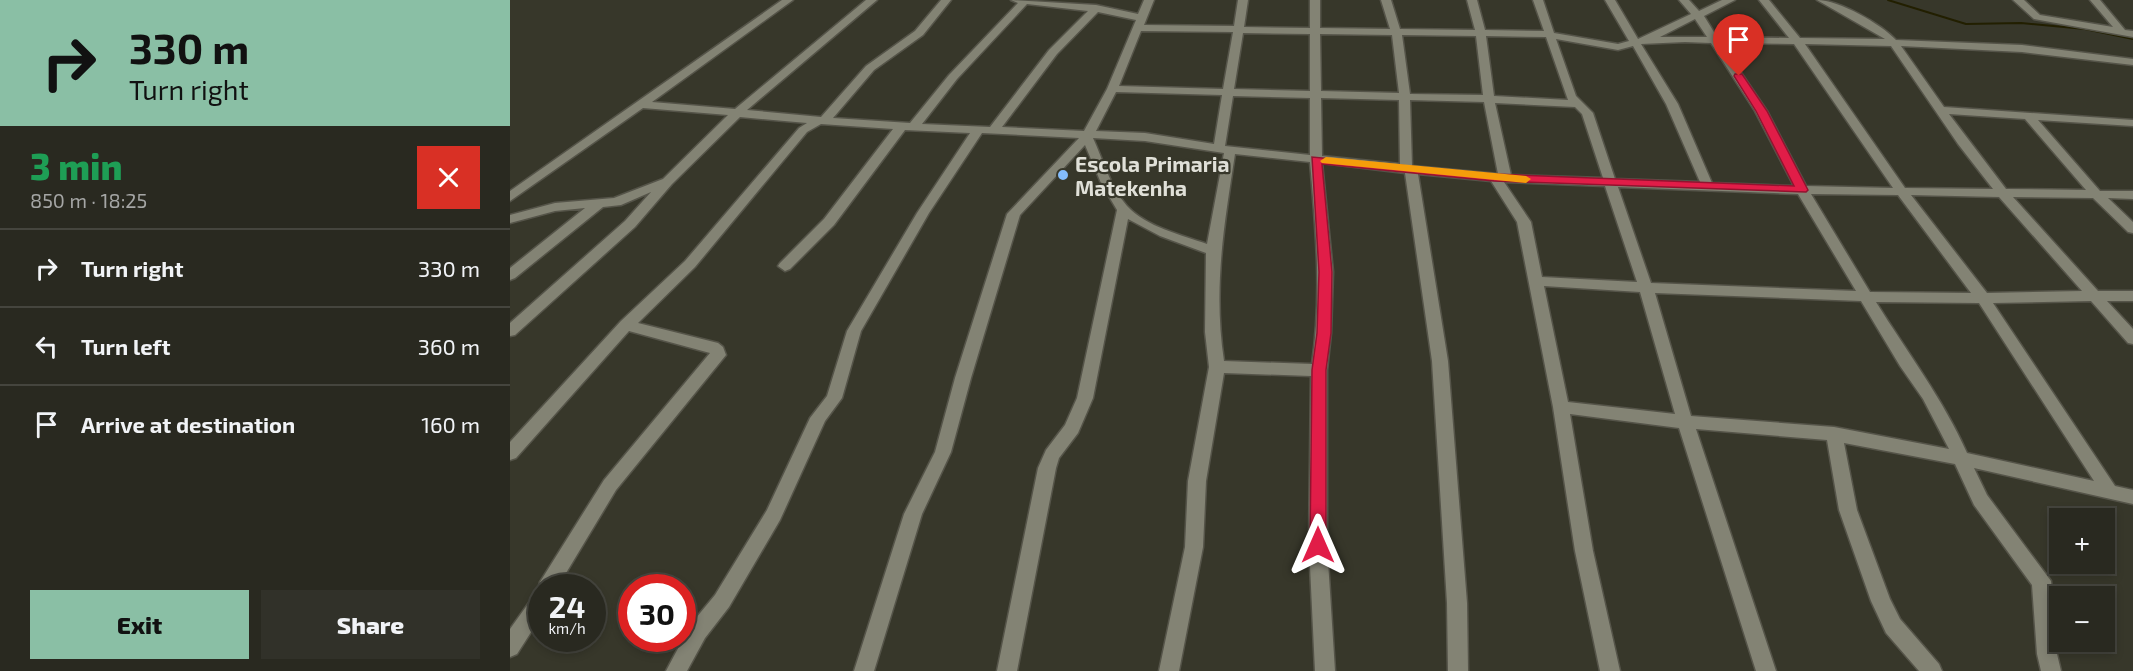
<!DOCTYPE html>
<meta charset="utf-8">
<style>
:root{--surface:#292920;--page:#313129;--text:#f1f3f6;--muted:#a5a6a5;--line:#45453e;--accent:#8abfa5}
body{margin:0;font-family:"Exo 2",sans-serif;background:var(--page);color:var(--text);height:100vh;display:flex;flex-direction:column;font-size:22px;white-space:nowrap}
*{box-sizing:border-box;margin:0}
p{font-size:20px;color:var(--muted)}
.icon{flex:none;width:33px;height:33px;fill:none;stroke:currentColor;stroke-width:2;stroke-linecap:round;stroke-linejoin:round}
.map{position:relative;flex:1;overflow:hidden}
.panel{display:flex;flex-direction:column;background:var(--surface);width:510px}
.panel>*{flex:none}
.banner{background:#8abfa5;color:#111;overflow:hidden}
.buttons{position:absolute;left:1539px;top:508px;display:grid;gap:12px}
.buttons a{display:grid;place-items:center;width:66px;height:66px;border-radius:0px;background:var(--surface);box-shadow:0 3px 9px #0003,0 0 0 2px var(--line);font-size:30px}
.speed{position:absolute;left:18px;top:574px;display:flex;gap:12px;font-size:30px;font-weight:700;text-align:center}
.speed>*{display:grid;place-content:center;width:78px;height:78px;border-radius:50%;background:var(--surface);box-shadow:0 3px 9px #0003,0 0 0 2px var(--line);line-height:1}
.speed small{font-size:15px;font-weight:400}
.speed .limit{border:9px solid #d22;background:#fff;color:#111}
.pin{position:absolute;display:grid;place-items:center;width:51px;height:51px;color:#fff;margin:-62px -26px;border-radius:50% 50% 50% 0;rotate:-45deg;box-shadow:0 0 6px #0007}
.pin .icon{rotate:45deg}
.me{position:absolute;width:66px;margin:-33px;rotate:0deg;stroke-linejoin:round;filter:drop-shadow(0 0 4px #0008)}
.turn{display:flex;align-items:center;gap:21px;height:126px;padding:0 30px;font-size:27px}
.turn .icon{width:78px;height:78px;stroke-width:2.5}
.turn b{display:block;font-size:42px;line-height:51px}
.round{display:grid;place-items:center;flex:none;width:63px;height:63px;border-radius:0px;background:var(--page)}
.summary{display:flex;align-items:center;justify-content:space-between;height:102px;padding:0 30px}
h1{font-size:36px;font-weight:800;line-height:45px;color:#1e9e55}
.action{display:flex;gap:12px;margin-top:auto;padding:12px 30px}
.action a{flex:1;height:69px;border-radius:0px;background:var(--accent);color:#111;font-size:24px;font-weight:800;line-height:69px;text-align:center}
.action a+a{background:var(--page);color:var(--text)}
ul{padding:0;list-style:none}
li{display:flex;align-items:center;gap:18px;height:78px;padding:0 30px;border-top:2px solid var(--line)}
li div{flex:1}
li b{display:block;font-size:22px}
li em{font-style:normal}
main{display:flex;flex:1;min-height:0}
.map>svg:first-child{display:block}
</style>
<main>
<section class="panel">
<div class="banner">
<div class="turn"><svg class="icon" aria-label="right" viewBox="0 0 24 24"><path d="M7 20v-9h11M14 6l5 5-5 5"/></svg><div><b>330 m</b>Turn right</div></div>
</div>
<div class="summary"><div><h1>3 min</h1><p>850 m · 18:25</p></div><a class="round" style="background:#d93025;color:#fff"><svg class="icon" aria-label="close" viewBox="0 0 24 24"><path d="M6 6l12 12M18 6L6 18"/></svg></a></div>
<ul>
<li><svg class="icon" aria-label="right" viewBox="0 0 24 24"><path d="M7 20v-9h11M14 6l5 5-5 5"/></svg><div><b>Turn right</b></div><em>330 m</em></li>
<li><svg class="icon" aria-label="left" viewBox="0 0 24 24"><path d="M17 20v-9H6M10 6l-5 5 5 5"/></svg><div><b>Turn left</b></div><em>360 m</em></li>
<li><svg class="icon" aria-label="arrive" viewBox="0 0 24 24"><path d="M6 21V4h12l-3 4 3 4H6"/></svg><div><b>Arrive at destination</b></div><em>160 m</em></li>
</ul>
<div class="action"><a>Exit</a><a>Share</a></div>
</section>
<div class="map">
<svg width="1623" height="671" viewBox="0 0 1623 671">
<rect width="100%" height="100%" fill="#37372a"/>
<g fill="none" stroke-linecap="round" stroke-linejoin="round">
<path stroke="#221f00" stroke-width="2" d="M 1378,0 L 1456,24 L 1511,23 L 1575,29 L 1623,39"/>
<g stroke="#555449" stroke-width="3">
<g id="minor">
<path d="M 272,0 L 283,0 L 142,102 L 225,109 L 356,0 L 367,0 L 237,110 L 311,117 L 356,66 L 405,31 L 431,0 L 441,0 L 413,35 L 364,70 L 323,118 L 400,123 L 439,75 L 508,3 L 501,0 L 586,5 L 628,14 L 634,0 L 644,0 L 634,25 L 724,26 L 728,0 L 738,0 L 734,27 L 800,28 L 800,0 L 810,0 L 810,28 L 880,29 L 871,0 L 881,0 L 890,29 L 965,30 L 957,0 L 967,0 L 975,30 L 1034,31 L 1023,0 L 1033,0 L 1044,33 L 1108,44 L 1119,41 L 1095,0 L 1105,0 L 1128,39 L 1181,14 L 1169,0 L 1179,0 L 1189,11 L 1212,0 L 1225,0 L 1194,16 L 1207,37 L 1279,38 L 1249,0 L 1259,0 L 1290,38 L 1375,39 L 1307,0 C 1329,0 1371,24 1386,40 L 1512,45 L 1623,59 L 1623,65 L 1512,52 L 1391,46 L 1434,107 L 1623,120 L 1623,126 L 1528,120 L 1590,191 L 1623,191 L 1623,199 L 1598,198 L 1623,222 L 1623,233 L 1618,232 L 1583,198 L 1503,197 L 1588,291 L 1623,291 L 1623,301 L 1597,301 L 1623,329 L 1623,344 L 1618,343 L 1581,301 L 1483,303 L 1605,486 L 1623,490 L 1623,504 L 1464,468 L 1477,495 L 1541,581 L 1547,654 L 1551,671 L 1531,671 L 1527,654 L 1522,585 L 1464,505 L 1445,464 L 1334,443 L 1347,510 L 1380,599 L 1390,619 L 1429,664 L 1432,671 L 1409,671 L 1376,633 L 1361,601 L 1329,510 L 1317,440 L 1186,429 L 1266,671 L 1246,671 L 1169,428 L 1060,414 L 1083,551 L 1110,671 L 1090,671 L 1065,551 L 1043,407 L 1007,222 L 981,181 L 908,174 L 938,361 L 957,603 L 958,671 L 938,671 L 937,603 L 922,361 L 895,173 L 812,163 L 823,272 L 821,333 L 817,370 L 817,545 L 825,671 L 805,671 L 799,545 L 801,376 L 714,373 L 696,481 L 693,547 L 669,671 L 649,671 L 675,547 L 678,481 L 699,367 L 695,332 L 696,253 L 650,236 L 618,219 L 583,398 L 568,433 L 549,458 L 546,468 L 507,671 L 487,671 L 528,468 L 536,450 L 555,425 L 567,398 L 607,210 L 591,183 L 575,145 L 510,215 L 461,378 L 441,452 L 412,514 L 364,671 L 344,671 L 394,514 L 425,452 L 445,378 L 497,214 L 569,138 L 472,133 L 419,213 L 351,331 L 332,398 L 315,421 L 270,520 L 219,607 L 195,638 L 177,671 L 156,671 L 181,624 L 205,595 L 257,510 L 300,418 L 317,396 L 337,331 L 407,213 L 460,133 L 395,130 L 324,225 L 280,269 L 275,271 L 268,266 L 270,263 L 314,219 L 383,129 L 311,124 L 297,132 L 185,267 L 128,323 L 208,343 L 213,347 L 216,355 L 106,490 L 47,588 L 32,588 L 32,615 L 7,654 L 0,657 L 0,629 L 28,590 L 30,582 L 94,480 L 200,353 L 119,331 L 6,458 L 0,460 L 0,442 L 111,321 L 175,261 L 289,128 L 297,123 L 230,117 L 162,184 L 125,227 L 5,335 L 0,336 L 0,323 L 115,221 L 141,192 L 111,205 L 93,207 L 5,278 L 0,280 L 0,268 L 75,208 L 45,211 L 0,223 L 0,215 L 45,203 L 104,198 L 153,179 L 218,115 L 133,108 L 0,201 L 0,191 ZM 517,4 L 578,11 L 539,50 L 480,127 L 412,124 L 447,79 ZM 588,12 L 626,20 L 597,89 L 574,131 L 492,127 L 547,54 ZM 1185,19 L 1197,37 L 1150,37 ZM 631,31 L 723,32 L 713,89 L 609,86 ZM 733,33 L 800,34 L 800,91 L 724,89 ZM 810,34 L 882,35 L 889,93 L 811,91 ZM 892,35 L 966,36 L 973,95 L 900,94 ZM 976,36 L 1036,37 L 1058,100 L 984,96 ZM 1046,39 L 1108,50 L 1123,46 L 1156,104 L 1190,182 L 1105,179 L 1083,113 L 1066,96 ZM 1175,42 L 1201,43 L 1245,111 L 1284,186 L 1202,183 L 1168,104 L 1131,44 ZM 1211,43 L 1284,44 L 1383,188 L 1296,186 L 1257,111 ZM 1295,44 L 1381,46 L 1448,144 L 1483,189 L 1395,188 ZM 606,92 L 712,95 L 704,144 L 635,133 L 586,131 ZM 723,96 L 800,98 L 800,155 L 715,146 ZM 811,98 L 889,100 L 890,164 L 812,156 ZM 900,100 L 974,102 L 988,174 L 902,166 ZM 985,103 L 1065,107 L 1072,114 L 1093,178 L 1001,175 ZM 1439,114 L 1515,119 L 1576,190 L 1496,189 ZM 583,138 L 635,141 L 714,153 L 697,244 C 672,235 636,227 617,206 C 601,188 593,160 583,138 ZM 725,154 L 800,162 C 806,232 812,294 802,364 L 714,361 C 703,288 714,226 725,154 ZM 994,182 L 1095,186 L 1127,282 L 1032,277 L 1021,222 ZM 1108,187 L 1288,194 L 1346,291 L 1141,283 ZM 1301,194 L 1388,195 L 1461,293 L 1360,292 ZM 1401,195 L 1489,197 L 1572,291 L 1477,293 ZM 1034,286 L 1130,292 L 1165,414 L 1058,402 ZM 1145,293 L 1351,301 L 1390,366 L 1413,399 L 1439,449 L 1324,427 L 1181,416 ZM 1366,302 L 1469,303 L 1584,481 L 1457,453 C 1433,399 1397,352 1366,302 Z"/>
<path d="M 1503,0 L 1514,0 L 1530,15 L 1603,27 L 1580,0 L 1590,0 L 1615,30 L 1623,31 L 1623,37 L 1524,19 Z"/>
</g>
</g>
<use href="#minor" fill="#838374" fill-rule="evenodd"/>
</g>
<path fill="#e11d48" stroke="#92132f" stroke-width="1.5" d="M 1225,74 L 1232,74 L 1257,111 L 1298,190 L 1296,192 L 984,181 L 812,164 L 822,272 L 821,333 L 816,370 L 816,545 L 814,550 L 808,553 L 802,550 L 800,545 L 802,370 L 807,333 L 809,272 L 802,157 L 984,174 L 1284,186 L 1246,111 L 1224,76 Z"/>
<path fill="#f59e0b" d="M 816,157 L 1016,176 L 1021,179 L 1016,183 L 812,163 L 810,161 Z"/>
<circle fill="#84bcfb" stroke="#37372a" stroke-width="2" cx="553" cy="175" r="6"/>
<g text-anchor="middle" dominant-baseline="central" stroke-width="4.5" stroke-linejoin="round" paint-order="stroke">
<g font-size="21" font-weight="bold" fill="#e0e0d8" stroke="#37372a" text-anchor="start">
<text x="565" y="163">Escola Primaria<tspan x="565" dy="24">Matekenha</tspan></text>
</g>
</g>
</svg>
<div class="buttons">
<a>+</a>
<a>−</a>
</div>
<div class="speed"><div>24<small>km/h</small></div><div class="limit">30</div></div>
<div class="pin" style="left:1229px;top:76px;background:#d93025"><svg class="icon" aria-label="arrive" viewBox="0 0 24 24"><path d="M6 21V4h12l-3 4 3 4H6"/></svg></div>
<svg class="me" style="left:808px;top:545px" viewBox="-20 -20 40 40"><path d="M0-17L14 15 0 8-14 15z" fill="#e11d48" stroke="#fff" stroke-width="4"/></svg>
</div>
</main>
